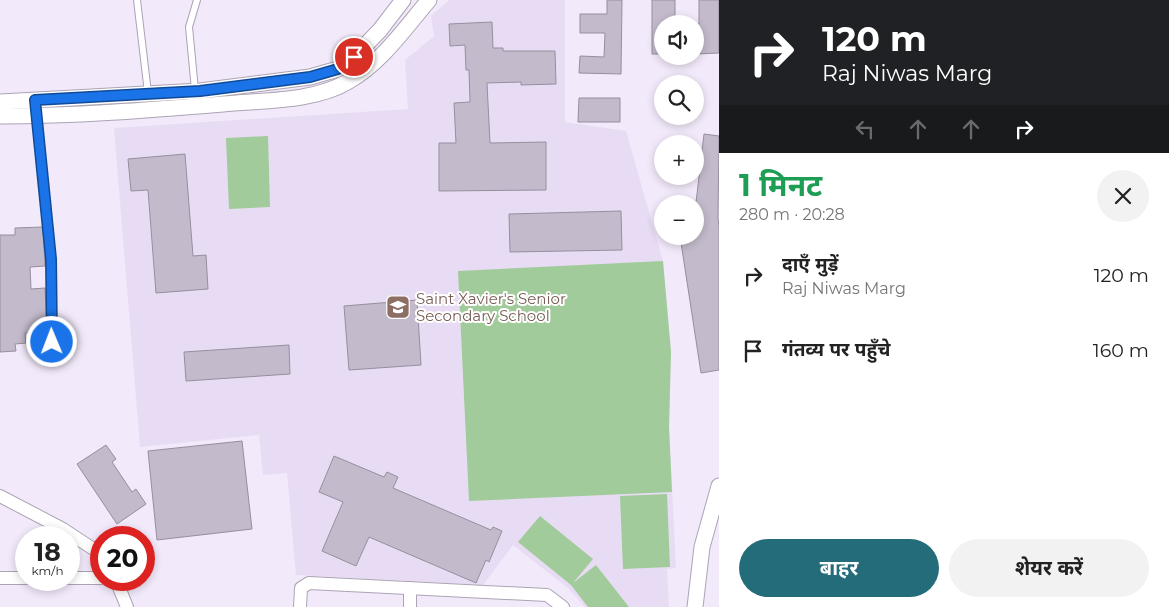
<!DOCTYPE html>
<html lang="hi">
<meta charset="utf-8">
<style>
:root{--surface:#fff;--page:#f2f2f2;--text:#222;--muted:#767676;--accent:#246c79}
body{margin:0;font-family:Montserrat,"Noto Sans Devanagari",sans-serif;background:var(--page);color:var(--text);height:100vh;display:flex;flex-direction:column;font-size:19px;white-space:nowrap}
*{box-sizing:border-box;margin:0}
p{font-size:16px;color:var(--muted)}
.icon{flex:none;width:28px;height:28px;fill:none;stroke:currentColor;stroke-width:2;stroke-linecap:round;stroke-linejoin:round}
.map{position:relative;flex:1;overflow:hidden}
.panel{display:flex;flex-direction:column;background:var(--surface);width:450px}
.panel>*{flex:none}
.hud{background:#202124;color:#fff;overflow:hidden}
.controls{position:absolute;left:654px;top:15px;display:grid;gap:10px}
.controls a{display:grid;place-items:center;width:50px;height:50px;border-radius:50%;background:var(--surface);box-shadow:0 2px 8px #0003;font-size:25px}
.speed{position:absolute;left:15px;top:526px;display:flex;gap:10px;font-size:25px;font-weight:700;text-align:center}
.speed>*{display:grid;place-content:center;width:65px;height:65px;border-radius:50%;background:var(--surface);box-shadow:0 2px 8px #0003;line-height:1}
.speed small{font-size:12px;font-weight:400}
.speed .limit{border:8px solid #d22;background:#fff;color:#111}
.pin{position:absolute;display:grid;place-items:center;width:42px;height:42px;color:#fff;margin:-21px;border:2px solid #fff;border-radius:50%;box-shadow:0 1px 5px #0007}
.me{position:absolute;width:55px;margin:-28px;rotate:359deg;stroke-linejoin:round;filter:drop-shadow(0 0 4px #0008)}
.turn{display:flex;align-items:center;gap:18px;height:105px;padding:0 20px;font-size:22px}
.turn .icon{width:65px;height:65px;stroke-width:2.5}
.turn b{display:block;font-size:35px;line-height:42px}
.lanes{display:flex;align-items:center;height:48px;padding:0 20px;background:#0003;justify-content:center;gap:25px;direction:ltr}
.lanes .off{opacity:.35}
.round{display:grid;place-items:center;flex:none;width:52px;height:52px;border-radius:26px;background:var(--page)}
.headline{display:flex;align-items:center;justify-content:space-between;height:85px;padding:0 20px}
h1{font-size:30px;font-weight:700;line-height:38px;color:#1e9e55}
.primary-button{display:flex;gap:10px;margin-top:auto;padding:10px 20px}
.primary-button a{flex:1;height:58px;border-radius:30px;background:var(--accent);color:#fff;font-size:20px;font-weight:700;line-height:58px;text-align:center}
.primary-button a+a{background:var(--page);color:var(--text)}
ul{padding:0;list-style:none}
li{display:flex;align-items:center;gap:15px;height:75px;padding:0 20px}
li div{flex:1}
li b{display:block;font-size:19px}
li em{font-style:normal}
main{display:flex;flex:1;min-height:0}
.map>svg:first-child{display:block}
</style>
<main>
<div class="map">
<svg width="719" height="607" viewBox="0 0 719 607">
<rect width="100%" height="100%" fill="#f2e9fa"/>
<path fill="#e8dcf4" d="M 449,0 L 565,0 L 565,122 L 626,131 L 663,261 L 671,352 L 669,427 L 676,568 L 667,569 L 669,607 L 585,607 L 568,588 L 513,545 L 483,585 L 296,575 L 287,473 L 263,475 L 259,435 L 140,447 L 114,128 L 408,109 L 405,60 L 434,36 L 431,16 Z"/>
<g fill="#a1cb9a">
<path d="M 268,136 L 270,207 L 229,209 L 226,138 Z"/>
<path d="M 663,261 L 671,352 L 669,427 L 672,492 L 469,501 L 458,271 Z"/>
<path d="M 667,494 L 670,567 L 623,569 L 620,496 Z"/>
<path d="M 540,516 L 593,559 L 573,583 L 596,565 L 629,607 L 588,607 L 571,585 L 518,542 Z"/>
</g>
<g fill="#c3bacb" stroke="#968f9e">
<path d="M 607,0 L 622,0 L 621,74 L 579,73 L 580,56 L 604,57 L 605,33 L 580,33 L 580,14 L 607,14 Z"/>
<path d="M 652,0 L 675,0 L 675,24 L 662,24 L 662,54 L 652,54 Z"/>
<path d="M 699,0 L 719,0 L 719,53 L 695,54 L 695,24 L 699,24 Z"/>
<path d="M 492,22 L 493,48 L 503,48 L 503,51 L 555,51 L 556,84 L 521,85 L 521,82 L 487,83 L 490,143 L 546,142 L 546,190 L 439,191 L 439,143 L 456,143 L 454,103 L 470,102 L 469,70 L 466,70 L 465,45 L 450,46 L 449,24 Z"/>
<path d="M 579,98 L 620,98 L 620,122 L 578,122 Z"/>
<path d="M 704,134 L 719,136 L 718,218 L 719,227 L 719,370 L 701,373 L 680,236 L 695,236 L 695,211 Z"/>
<path d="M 185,154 L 193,256 L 206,255 L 208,289 L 156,293 L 148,190 L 131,191 L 128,159 Z"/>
<path d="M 621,211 L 622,250 L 510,252 L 509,214 Z"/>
<path d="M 43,227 L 45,266 L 30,267 L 31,289 L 45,288 L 47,327 L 34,328 L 34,333 L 25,333 L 26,343 L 15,344 L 16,351 L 0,352 L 0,235 L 15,235 L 15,228 Z"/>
<path d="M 417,300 L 421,365 L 349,370 L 344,306 Z"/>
<path d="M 289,345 L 290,374 L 186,381 L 184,352 Z"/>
<path d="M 242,441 L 252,529 L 157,540 L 148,451 Z"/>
<path d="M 106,445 L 116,459 L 112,462 L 132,492 L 136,489 L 146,504 L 117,524 L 77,464 Z"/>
<path d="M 334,456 L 384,477 L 387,472 L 398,477 L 393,488 L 491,530 L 493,527 L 502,531 L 489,562 L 486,560 L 476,583 L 369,537 L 356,566 L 322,551 L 343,502 L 319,492 Z"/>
</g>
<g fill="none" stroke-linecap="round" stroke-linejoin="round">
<g stroke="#aca4b4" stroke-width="8">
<g id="service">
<path d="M 137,0 L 148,93"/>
<path d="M 195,90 L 189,27 L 197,0"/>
<path d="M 36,116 L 51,259 L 53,341"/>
</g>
</g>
<g stroke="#aca4b4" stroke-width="14">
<g id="minor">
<path d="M 0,496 L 63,529 L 101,554"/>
<path d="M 0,578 L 26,578"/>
<path d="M 69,578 L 101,578"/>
<path d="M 116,580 L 127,607"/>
<path d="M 300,607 L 301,588 L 309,583 L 547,595 L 563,607"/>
<path d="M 410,607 L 410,588"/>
</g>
</g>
<g stroke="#aca4b4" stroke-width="17">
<g id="tertiary">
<path d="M 0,102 L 200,91 L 310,77 L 338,69 L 354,57 L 380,30 L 403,0"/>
<path d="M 0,116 C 75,116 149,110 223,104 C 262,100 315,102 349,81 C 382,62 405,28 429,0"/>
<path d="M 695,607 L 702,547 L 719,486"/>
</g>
</g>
<use href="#service" stroke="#fff" stroke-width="6"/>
<use href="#minor" stroke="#fff" stroke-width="12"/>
<use href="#tertiary" stroke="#fff" stroke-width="15"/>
</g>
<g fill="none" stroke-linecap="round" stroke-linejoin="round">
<g stroke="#114b97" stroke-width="12">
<path id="route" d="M 52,342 L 51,259 L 35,100 L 200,91 L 310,77 L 338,69 L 354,57"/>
</g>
<use href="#route" stroke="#1a73e8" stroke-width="9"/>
</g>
<defs>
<g id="school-square" transform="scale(1.25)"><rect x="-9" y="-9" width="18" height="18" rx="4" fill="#8d6e63" stroke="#fff"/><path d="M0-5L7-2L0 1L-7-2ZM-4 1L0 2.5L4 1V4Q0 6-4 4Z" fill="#fff"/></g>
</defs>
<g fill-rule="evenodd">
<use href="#school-square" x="398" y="307"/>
</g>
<g text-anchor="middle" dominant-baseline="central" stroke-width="4" stroke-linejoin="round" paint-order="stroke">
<g font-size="15" fill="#785e54" stroke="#fff" text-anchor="start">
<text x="416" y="298">Saint Xavier's Senior<tspan x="416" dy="17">Secondary School</tspan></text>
</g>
</g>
</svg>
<div class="controls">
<a><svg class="icon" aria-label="sound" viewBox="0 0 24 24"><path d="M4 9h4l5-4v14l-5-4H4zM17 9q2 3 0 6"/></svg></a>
<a><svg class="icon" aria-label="search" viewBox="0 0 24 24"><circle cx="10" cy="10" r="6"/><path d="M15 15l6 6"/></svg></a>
<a>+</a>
<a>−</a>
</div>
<div class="speed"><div>18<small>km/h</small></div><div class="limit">20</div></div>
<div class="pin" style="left:354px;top:57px;background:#d93025"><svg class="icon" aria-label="arrive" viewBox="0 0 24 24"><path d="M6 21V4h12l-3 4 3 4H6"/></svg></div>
<svg class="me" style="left:52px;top:342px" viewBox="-20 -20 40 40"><circle r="17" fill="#1a73e8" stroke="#fff" stroke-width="3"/><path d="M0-11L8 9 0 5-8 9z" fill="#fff"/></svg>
</div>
<section class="panel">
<div class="hud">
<div class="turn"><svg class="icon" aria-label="right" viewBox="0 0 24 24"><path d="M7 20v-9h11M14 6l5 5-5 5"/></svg><div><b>120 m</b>Raj Niwas Marg</div></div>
<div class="lanes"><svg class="icon off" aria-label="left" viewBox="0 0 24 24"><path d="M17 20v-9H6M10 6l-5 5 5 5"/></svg><svg class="icon off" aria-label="ahead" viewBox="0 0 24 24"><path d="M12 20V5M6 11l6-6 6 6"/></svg><svg class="icon off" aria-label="ahead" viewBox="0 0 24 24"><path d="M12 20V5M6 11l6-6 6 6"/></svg><svg class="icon" aria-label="right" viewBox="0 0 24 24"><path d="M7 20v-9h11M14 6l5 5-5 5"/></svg></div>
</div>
<div class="headline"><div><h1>1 मिनट</h1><p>280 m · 20:28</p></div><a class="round"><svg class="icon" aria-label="close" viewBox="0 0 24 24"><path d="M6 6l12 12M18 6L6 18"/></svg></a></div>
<ul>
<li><svg class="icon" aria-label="right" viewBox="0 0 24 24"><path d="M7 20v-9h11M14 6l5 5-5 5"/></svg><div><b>दाएँ मुड़ें</b><p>Raj Niwas Marg</p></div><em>120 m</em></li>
<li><svg class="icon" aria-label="arrive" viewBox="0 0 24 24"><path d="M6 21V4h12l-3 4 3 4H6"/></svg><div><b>गंतव्य पर पहुँचे</b></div><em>160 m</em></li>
</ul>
<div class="primary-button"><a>बाहर</a><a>शेयर करें</a></div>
</section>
</main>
